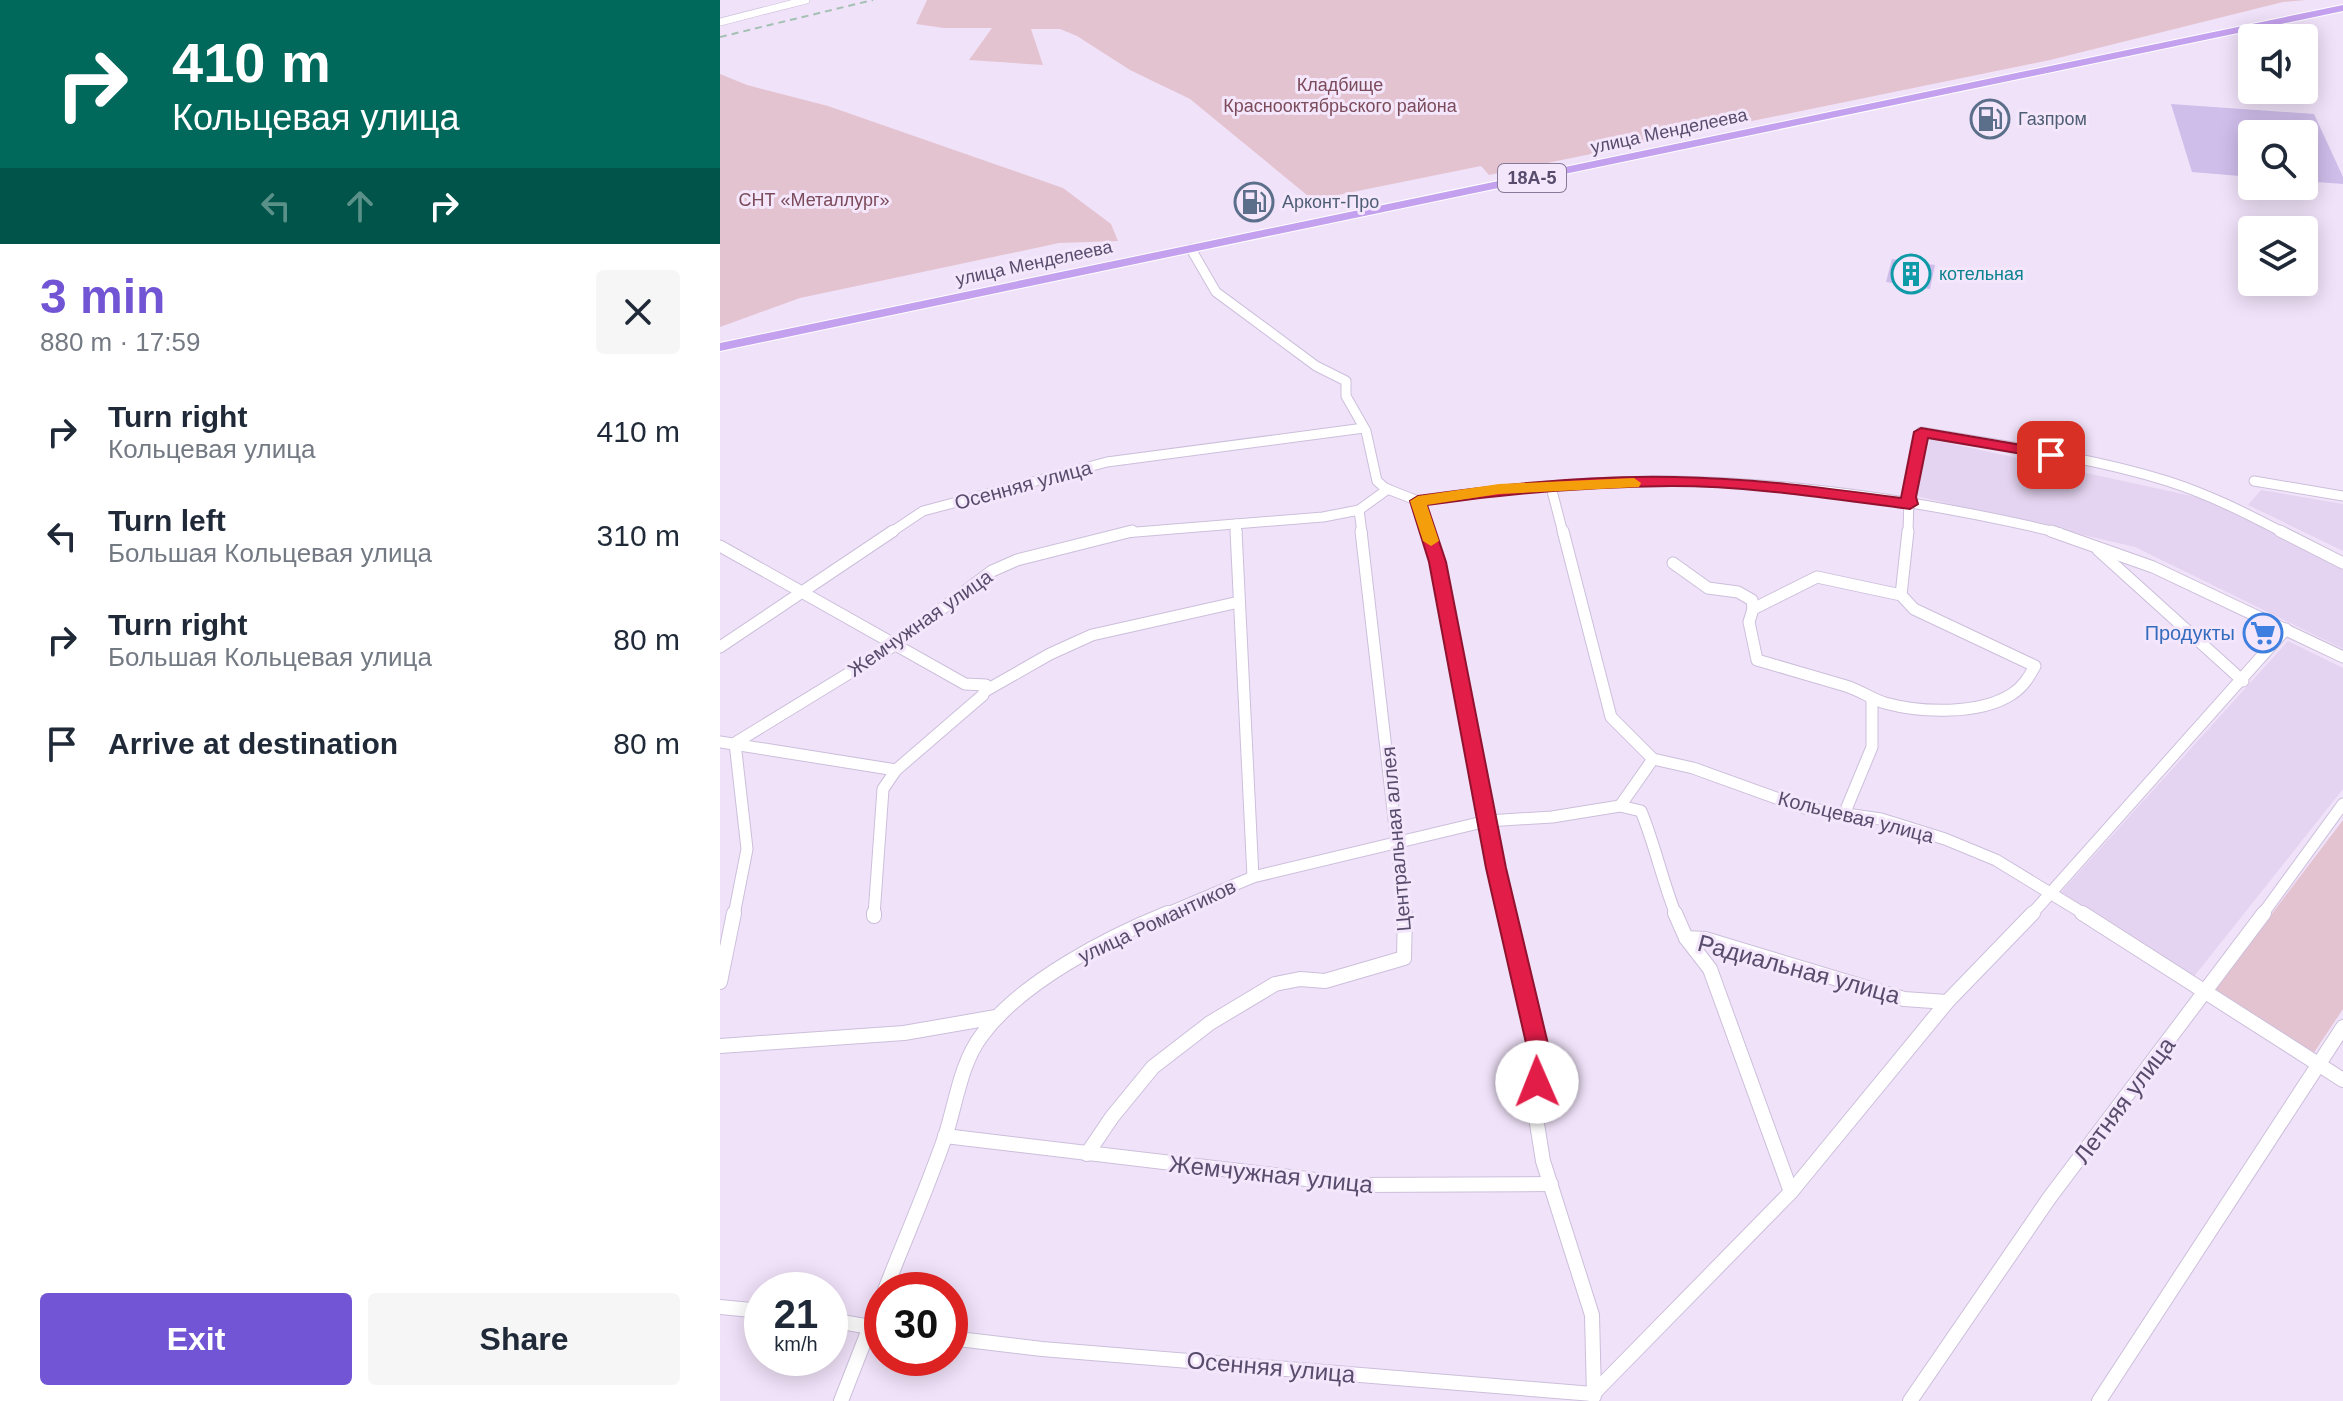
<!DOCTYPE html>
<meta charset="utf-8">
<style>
:root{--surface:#fff;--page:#f6f6f7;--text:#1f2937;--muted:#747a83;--accent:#7255d4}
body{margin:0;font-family:Arial,sans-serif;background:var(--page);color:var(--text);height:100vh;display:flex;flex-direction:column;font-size:30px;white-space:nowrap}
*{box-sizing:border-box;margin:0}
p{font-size:26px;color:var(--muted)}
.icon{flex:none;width:44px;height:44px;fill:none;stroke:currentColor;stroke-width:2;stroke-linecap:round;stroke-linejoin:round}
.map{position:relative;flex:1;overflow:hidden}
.details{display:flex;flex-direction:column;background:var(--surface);width:720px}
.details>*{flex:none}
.banner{background:#00695c;color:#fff;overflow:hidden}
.fabs{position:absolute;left:1518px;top:24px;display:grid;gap:16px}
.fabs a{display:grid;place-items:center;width:80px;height:80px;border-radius:8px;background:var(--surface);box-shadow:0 4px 20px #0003;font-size:40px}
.speed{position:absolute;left:24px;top:1272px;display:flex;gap:16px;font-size:40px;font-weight:700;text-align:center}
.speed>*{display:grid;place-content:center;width:104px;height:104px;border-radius:50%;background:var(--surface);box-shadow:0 4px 20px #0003;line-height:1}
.speed small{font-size:20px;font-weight:400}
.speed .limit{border:12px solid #d22;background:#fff;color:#111}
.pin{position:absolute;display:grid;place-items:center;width:68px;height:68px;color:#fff;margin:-34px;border-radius:16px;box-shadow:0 4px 12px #0006}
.me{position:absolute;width:88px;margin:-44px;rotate:359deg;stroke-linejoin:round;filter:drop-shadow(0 0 6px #0008)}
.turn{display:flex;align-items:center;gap:28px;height:168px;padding:0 40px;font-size:36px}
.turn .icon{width:104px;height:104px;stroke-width:2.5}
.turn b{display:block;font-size:56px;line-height:68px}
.lanes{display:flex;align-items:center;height:76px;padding:0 40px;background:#0003;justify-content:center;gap:40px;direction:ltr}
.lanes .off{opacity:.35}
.round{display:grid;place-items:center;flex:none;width:84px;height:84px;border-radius:8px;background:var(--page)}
.summary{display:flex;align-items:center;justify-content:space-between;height:136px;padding:0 40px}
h1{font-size:48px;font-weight:700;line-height:60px;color:var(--accent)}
.button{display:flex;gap:16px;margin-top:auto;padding:16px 40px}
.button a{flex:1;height:92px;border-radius:8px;background:var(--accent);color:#fff;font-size:32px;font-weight:700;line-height:92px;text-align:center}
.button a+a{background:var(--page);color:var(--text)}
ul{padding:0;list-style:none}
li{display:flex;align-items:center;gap:24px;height:104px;padding:0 40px}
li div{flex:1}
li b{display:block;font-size:30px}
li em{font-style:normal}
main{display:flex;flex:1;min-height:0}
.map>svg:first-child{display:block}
</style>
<main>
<section class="details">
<div class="banner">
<div class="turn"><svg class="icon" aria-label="right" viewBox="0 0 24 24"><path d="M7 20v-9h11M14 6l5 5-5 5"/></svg><div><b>410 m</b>Кольцевая улица</div></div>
<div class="lanes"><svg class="icon off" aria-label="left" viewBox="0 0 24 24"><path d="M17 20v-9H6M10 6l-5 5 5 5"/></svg><svg class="icon off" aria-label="ahead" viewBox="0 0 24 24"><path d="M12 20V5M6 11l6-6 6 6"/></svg><svg class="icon" aria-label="right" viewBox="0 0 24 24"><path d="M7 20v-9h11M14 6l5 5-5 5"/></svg></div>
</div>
<div class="summary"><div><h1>3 min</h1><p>880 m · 17:59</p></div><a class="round"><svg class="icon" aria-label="close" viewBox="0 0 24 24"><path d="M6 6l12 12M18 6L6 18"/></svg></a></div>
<ul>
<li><svg class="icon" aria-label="right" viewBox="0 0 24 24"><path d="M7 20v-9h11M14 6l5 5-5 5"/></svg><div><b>Turn right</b><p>Кольцевая улица</p></div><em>410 m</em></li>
<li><svg class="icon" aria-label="left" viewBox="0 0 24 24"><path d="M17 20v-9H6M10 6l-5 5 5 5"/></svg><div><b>Turn left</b><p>Большая Кольцевая улица</p></div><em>310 m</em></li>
<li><svg class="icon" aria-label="right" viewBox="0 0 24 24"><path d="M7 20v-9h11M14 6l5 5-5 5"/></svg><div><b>Turn right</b><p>Большая Кольцевая улица</p></div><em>80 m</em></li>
<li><svg class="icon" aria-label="arrive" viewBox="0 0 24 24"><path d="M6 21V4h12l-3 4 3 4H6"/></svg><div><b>Arrive at destination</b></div><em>80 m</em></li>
</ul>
<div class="button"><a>Exit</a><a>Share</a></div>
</section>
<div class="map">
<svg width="1623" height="1401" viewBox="0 0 1623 1401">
<rect width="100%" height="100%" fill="#f0e2f9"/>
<g fill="#e5d4f1">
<path d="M 1210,439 L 1481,498 L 1623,567 L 1623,649 L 1415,547 L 1196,496 Z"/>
<path d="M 1541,490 L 1623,504 L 1623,551 L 1528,505 Z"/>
<path d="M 1568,641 L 1623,668 L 1623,789 L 1472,979 L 1341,892 Z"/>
</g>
<g fill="#e4c3d0">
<path d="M 207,0 L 1586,0 L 1563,2 L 1330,60 L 769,175 L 761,166 L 593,200 L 470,99 L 410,70 L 357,36 L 340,29 L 311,29 L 323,65 L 249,60 L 272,28 L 224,28 L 196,24 Z"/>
<path d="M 0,74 L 27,85 L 108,106 L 343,188 L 391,224 L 398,241 L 339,243 L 80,298 L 0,327 Z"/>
<path d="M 1623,820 L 1623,1009 L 1593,1054 L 1494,990 Z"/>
</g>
<g fill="#cfbdea">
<path d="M 1451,104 L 1594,114 L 1623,177 L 1623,184 L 1584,181 L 1584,134 L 1532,134 L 1532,177 L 1472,172 Z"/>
<path d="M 1172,259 L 1215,265 L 1210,289 L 1166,282 Z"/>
</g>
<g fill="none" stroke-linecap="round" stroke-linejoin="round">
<g stroke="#ccbfdb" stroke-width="8">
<path id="minor-far3" d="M 0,22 L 86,0"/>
</g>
<g stroke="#ccbfdb" stroke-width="11">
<g id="minor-far2">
<path d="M 471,249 L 496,292 L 596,366 L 626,381 L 626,396 L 646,431 L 657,481 L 665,488 L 698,501 L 709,533"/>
<path d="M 1534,481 L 1623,496"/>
<path d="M 831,487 L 843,533"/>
<path d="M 698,501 C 782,489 868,480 953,481 C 1083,483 1214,503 1340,533"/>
<path d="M 516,524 L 517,533"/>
<path d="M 170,533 L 203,511 L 387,462 L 644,428"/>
<path d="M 404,533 L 603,517 L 639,510"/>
<path d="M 642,533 L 639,510 L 668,489"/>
<path d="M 1188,533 L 1189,497 L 1201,432 C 1283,446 1367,456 1447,481 C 1488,494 1526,513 1564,533"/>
</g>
</g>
<g stroke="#ccbfdb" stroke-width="13">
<g id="minor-far1">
<path d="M 641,531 L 685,915"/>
<path d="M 708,531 L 718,562 L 787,915"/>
<path d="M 843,531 L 891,717 L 933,759 L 973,768 L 1084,808 L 1161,819 L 1225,839 L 1276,860 L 1366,915"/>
<path d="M 1331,531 L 1433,567 L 1623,657"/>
<path d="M 1560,531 L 1623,563"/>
<path d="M 0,546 L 245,684 L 266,685 L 263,695 L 176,770 L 163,789 L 154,915"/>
<path d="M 1378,550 L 1523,681"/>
<path d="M 953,563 L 988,588 L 1018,592 L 1032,600 L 1033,609"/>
<path d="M 1097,577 L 1181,595 L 1194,609 L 1315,666 C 1309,677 1303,687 1292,694 C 1260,715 1201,713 1165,703 C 1152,699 1139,690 1126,686 C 1096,677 1067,669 1037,660 L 1029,622 L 1033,609 Z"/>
<path d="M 1181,595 L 1188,531"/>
<path d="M 0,647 L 173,531"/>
<path d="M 265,691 L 330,654 L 372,635 L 519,602"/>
<path d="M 0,742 L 176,770"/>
<path d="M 933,759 L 900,806 L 921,811 C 935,845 942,880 956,915"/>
<path d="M 1125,812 L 1152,747 L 1152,698"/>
<path d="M 533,877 L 767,821 L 832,817 L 900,806"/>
<path d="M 14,915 L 27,849 L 15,743 L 167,650 L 272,571 L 297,560 L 412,531"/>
<path d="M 443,915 L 533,877 L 516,531"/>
<path d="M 1311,915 L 1566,629"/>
<path d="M 1542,915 L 1623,804"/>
</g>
</g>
<g stroke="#ccbfdb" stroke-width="16">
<g id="minor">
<path d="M 786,913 L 822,1065 L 813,1099 L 823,1161 L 872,1315 L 874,1396"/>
<path d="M 955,913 L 966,938 L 990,969 L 1071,1192"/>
<path d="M 1362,913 L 1623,1080"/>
<path d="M 154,916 L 154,913"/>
<path d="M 966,938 L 985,939 L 1184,999 L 1227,1002"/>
<path d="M 0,982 L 14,913"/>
<path d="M 0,1046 L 184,1033 L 276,1017"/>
<path d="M 225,1136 L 637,1185 L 831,1184"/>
<path d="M 367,1154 L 392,1117 L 433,1067 L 490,1023 L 555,984 L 580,979 L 605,981 L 684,958 L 685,913"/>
<path d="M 165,1290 C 185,1239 207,1189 225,1137 C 236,1104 240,1064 262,1035 C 301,982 388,937 448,913"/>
<path d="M 0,1307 L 42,1311"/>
<path d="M 110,1320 L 162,1329"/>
<path d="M 230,1338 L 322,1349 L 873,1394 L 1071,1192 L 1227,1002 L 1313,913"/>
<path d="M 121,1401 L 162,1296"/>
<path d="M 1190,1401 L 1330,1197 L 1544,913"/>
<path d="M 1379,1401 L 1623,1027"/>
</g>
</g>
<g stroke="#fff" stroke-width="2">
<path id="trunk" d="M 1623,5 L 1623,11 L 0,351 L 0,343 Z"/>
</g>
<use href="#minor-far3" stroke="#fff" stroke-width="7"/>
<use href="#minor-far2" stroke="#fff" stroke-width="9"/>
<use href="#minor-far1" stroke="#fff" stroke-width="11"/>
<use href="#minor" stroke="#fff" stroke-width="14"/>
<use href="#trunk" fill="#c4a1ee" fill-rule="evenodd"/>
<path stroke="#a3c0b2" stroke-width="2" stroke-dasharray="7 5" stroke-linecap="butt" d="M 0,37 L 153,0"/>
</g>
<path fill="#e11d48" stroke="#92132f" stroke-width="2" d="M 1201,428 L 1331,450 L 1338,455 L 1331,459 L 1208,438 L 1196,497 L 1198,504 L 1190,509 C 1111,499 1031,486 952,486 C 870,487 788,493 707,505 L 726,562 L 786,868 L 833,1065 L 825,1089 L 817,1092 L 809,1089 L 806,1082 L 811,1065 L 766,868 L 709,562 L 690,501 L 698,496 C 782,484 869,475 955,477 C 1031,478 1106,488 1181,498 L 1194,432 Z"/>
<path fill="#f59e0b" d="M 914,478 L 921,483 L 919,487 L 779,494 L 707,505 L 719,541 L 711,546 L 703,541 L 690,501 L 698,496 L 779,484 Z"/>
<defs>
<g id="fuel-ring" transform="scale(2)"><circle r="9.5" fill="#f4e7fc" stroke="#5c6f8a" stroke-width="1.5"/><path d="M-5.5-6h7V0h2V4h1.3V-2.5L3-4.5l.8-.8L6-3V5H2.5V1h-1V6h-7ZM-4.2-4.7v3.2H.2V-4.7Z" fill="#5c6f8a"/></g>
<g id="building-ring" transform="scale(2)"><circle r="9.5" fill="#f4e7fc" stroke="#0f9aa8" stroke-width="1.5"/><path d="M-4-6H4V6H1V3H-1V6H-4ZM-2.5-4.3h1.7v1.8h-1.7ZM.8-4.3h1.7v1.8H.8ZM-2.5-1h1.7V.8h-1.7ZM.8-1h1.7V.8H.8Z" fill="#0f9aa8"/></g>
<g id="supermarket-ring" transform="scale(2)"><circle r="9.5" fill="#f4e7fc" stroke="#3f7fe0" stroke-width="1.5"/><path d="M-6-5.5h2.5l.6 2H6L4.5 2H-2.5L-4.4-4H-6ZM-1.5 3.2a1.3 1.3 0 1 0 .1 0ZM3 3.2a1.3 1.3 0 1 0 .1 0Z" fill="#3f7fe0"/></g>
</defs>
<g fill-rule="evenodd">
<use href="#fuel-ring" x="1270" y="119"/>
<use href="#fuel-ring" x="534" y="202"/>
<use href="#building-ring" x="1191" y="274"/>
<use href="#supermarket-ring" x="1543" y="633"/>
</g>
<g text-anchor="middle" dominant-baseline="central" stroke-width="6" stroke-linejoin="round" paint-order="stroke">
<g font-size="18" fill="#7c4b5a" stroke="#f4e7fc">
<text x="620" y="85">Кладбище<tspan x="620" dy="21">Краснооктябрьского района</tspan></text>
<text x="94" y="200">СНТ «Металлург»</text>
</g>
<g font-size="18" fill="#4e5e75" stroke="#f4e7fc" text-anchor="start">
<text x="1298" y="119">Газпром</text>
<text x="562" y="202">Арконт-Про</text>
</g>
<g font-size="18" fill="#584c6d" stroke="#f4e7fc">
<text transform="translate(949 131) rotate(-12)">улица Менделеева</text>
<text transform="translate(314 263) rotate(-12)">улица Менделеева</text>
</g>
<rect fill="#f4e7fc" stroke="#877a98" stroke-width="2" x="778" y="164" width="68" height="28" rx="6"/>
<g font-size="18" font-weight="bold" fill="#584c6d">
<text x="812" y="178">18А-5</text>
</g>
<g font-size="18" fill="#0d838f" stroke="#f4e7fc" text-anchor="start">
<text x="1219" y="274">котельная</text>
</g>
<g font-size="20" fill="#584c6d" stroke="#f4e7fc">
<text transform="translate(303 485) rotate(-15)">Осенняя улица</text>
<text transform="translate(200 623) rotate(-35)">Жемчужная улица</text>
<text transform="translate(1136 817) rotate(14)">Кольцевая улица</text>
<text transform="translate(676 839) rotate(-95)">Центральная аллея</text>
<text transform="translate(437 921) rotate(-25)">улица Романтиков</text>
</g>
<g font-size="20" fill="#366cbe" stroke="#f4e7fc" text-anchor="end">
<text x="1515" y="633">Продукты</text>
</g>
<g font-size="24" fill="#584c6d" stroke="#f4e7fc">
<text transform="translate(1079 969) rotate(15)">Радиальная улица</text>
<text transform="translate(1404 1100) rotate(-53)">Летняя улица</text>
<text transform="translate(551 1174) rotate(6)">Жемчужная улица</text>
<text transform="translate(551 1367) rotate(5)">Осенняя улица</text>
</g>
</g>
</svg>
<div class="fabs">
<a><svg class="icon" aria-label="sound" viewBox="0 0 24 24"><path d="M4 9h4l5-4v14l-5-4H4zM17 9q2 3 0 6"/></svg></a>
<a><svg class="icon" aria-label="search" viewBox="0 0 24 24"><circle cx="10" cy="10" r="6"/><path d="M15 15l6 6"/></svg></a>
<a><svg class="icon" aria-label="layers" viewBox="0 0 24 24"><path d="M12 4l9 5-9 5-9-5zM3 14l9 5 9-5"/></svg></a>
</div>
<div class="speed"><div>21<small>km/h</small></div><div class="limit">30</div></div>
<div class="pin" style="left:1331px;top:455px;background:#d93025"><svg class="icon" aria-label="arrive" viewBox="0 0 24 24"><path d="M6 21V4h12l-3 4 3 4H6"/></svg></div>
<svg class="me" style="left:817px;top:1082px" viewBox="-20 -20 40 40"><circle r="19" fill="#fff"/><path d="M0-13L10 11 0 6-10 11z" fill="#e11d48"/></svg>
</div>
</main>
